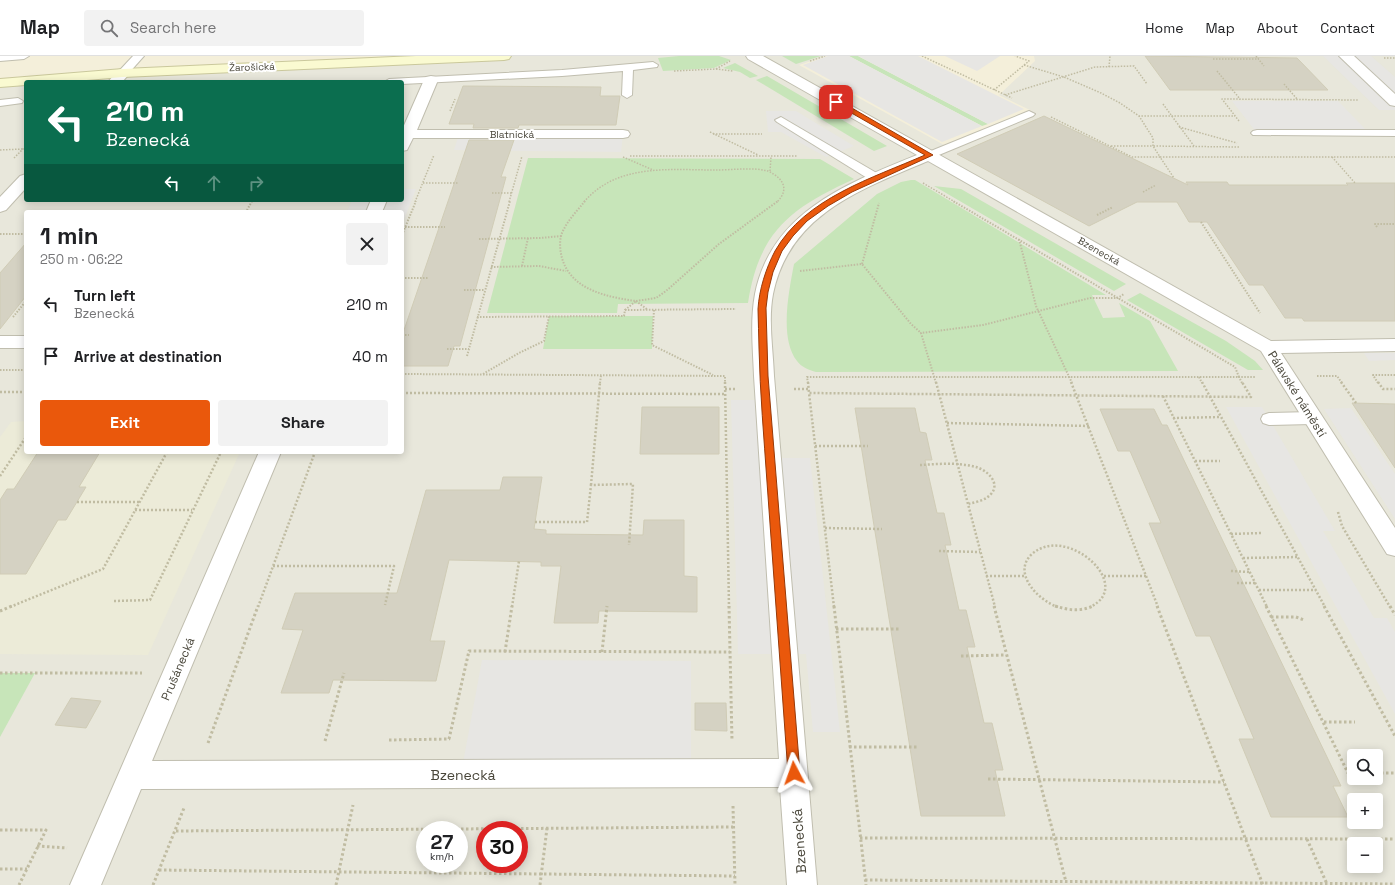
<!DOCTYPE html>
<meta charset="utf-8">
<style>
:root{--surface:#fff;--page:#f2f2f2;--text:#202124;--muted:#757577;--line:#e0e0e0;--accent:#ea580c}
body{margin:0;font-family:"Space Grotesk",sans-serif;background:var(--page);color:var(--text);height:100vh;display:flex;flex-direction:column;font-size:15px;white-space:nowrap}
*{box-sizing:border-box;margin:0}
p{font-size:13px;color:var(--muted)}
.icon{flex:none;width:22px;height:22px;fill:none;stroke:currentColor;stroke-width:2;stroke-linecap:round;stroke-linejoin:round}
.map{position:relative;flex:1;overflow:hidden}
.drawer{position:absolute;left:24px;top:154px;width:380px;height:244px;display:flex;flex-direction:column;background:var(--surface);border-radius:4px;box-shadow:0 2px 10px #0003}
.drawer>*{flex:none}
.guide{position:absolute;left:24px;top:24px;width:380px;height:122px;border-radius:4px;box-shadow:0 2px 10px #0003;background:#0b6e4f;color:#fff;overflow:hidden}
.fabs{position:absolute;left:1347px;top:693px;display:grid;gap:8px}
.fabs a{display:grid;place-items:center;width:36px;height:36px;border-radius:4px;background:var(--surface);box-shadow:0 2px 10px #0003;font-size:20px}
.speed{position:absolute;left:416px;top:765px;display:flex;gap:8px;font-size:20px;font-weight:700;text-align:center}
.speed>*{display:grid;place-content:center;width:52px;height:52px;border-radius:50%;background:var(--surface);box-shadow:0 2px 10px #0003;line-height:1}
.speed small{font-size:10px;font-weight:400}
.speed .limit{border:6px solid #d22;background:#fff;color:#111}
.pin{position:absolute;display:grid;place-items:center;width:34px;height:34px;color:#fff;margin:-17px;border-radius:8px;box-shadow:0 2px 6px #0006}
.me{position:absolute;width:44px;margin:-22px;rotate:356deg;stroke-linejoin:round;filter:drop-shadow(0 0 3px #0008)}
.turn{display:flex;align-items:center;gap:14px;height:84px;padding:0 16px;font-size:18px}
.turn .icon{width:52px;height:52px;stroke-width:2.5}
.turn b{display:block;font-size:28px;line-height:34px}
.lanes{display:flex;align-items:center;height:38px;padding:0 16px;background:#0003;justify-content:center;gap:20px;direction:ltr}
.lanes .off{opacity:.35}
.round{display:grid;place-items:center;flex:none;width:42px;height:42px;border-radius:4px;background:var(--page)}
.head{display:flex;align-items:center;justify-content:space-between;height:68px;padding:0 16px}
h1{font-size:24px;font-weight:800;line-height:30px}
.button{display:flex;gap:8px;margin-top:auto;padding:8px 16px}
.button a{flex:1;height:46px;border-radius:4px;background:var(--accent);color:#fff;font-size:16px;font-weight:800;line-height:46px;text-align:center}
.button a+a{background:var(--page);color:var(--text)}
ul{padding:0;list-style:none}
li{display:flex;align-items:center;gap:12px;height:52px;padding:0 16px}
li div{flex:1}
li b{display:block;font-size:15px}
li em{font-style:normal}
header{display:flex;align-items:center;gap:24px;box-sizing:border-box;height:56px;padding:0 20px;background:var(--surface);border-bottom:1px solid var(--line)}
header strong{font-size:19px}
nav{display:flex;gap:22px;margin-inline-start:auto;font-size:14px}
.search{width:280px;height:36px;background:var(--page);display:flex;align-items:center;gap:10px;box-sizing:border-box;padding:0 14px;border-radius:4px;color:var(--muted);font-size:15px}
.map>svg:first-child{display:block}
</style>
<header>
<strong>Map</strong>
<div class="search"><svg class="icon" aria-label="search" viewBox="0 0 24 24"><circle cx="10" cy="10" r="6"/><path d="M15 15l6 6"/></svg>Search here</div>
<nav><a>Home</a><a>Map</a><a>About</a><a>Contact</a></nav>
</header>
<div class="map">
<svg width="1395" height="829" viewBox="0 0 1395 829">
<rect width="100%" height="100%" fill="#f5f4ec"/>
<path fill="#e8e7db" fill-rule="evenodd" d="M 504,0 L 1395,0 L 1395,829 L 0,829 L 0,27 ZM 26,26 L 402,26 L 402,144 L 26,144 ZM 26,156 L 402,156 L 402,396 L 26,396 ZM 1354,700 L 1376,700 L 1376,722 L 1354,722 ZM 1354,744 L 1376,744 L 1376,766 L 1354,766 ZM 425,774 L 459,774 L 459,808 L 425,808 ZM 485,774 L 519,774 L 519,808 L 485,808 ZM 1354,788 L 1376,788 L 1376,810 L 1354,810 Z"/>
<g fill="#f4efda">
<path d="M 0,0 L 504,0 L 0,27 Z"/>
<path d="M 827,0 L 1034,0 L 1035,5 L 999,39 L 1032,55 L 944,89 L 799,9 Z"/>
</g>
<path fill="#ecebd8" d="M 26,365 L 26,396 L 240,396 L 148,599 L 0,598 L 0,381 L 11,366 Z"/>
<g fill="#c7e5b9">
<path d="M 679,0 L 719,0 L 731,4 L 714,12 L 663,15 L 658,2 Z"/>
<path d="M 782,0 L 821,0 L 796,8 Z"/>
<path d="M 849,0 L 858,0 L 988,68 L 982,70 Z"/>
<path d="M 735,7 L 758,20 L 750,22 L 740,16 L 723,12 Z"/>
<path d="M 767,20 L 887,90 L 874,95 L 756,24 Z"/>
<path d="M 528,102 L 820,103 L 854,123 C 791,152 759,175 748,247 L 618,248 L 617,257 L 487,257 Z"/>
<path d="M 911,124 L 915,124 L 1106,239 L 1092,239 L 1103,262 L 1125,261 L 1119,247 L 1150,265 L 1178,315 L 816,316 C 809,314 801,311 797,305 C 779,282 789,235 794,208 L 877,138 L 901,126 Z"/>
<path d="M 934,130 L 961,133 L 1126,228 L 1114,235 Z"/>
<path d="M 1140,237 L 1226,285 L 1255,305 L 1263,314 L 1248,314 L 1127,244 Z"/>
<path d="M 549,260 L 653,260 L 652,293 L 543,293 Z"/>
<path d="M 0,617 L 35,617 L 0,681 Z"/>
</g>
<g fill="#e7e6e3">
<path d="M 828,0 L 849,0 L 982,70 L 942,86 L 803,9 Z"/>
<path d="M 858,0 L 918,0 L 1024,53 L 988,68 Z"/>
<path d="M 945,0 L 1000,0 L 977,15 Z"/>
<path d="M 1323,0 L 1371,0 L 1395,21 L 1395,54 L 1379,54 Z"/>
<path d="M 1232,45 L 1338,45 L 1369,77 L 1257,77 Z"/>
<path d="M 766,55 L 796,55 L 854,90 L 826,101 L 781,76 L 768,76 Z"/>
<path d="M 459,78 L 623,78 L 621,96 L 454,94 Z"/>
<path d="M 402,133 L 416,133 L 402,169 L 402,156 L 347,156 L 352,144 L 402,144 Z"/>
<path d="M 1364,297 L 1395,297 L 1395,304 L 1369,305 Z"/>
<path d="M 731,344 L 755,344 L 759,402 L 810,402 L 840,676 L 813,676 L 806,598 L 738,598 Z"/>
<path d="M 1226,351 L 1262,351 L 1335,475 L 1323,475 L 1374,562 L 1387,562 L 1395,576 L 1395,658 Z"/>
<path d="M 1351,352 L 1395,418 L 1395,463 L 1324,353 Z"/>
<path d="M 482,604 L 691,605 L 691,718 L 461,718 Z"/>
</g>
<g fill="#d5d2c3" stroke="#d0ccb6">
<path d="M 1145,0 L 1297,2 L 1328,34 L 1170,34 Z"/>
<path d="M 463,30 L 601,31 L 600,40 L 620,40 L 616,69 L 519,69 L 518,72 L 473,72 L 474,68 L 449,68 Z"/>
<path d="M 1044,60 L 1188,129 L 1186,126 L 1227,126 L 1229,129 L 1348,129 L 1346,127 L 1395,127 L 1395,265 L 1304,265 L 1302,262 L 1285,262 L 1263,229 L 1249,229 L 1207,166 L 1189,166 L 1177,146 L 1137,146 L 1089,170 L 957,98 Z"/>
<path d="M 469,84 L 514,84 L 501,121 L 506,121 L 460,290 L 454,290 L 448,310 L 402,310 L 402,280 Z"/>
<path d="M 26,187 L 26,240 L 0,273 L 0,217 Z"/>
<path d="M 1352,347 L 1395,348 L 1395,412 Z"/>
<path d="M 642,351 L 719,351 L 719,398 L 640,398 Z"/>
<path d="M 855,352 L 915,352 L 920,376 L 926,377 L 932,404 L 925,404 L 937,457 L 944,457 L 951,489 L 945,489 L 959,554 L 966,554 L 975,591 L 967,591 L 984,667 L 992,667 L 1003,714 L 995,714 L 1005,760 L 921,760 Z"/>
<path d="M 1100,353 L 1154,353 L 1162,369 L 1167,369 L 1341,730 L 1333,730 L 1348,761 L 1271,761 L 1239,683 L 1254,683 L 1210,580 L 1196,580 L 1149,467 L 1161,467 L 1130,395 L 1118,395 Z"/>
<path d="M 38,396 L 100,396 L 79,431 L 86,431 L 66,464 L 58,464 L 26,518 L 0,518 L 0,444 L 7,433 L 14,433 Z"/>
<path d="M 503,421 L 542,421 L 534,473 L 546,474 L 546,478 L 643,479 L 644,464 L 684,464 L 684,520 L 697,521 L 697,556 L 599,555 L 598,567 L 554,567 L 561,510 L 541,510 L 541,506 L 449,504 L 430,585 L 445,585 L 436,625 L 333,624 L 329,637 L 281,637 L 303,574 L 282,573 L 295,537 L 397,537 L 426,434 L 500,434 Z"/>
<path d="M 71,642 L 101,645 L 86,672 L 55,669 Z"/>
<path d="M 695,647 L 726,647 L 727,675 L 695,674 Z"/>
</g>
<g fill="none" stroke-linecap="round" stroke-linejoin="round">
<g stroke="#c0beaf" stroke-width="2">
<g id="lane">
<path d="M 0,0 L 29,0 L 24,3 L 0,5 Z"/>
<path d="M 133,0 L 144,0 L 127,19 L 119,19 L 118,17 L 119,15 Z"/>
<path d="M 653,6 L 658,9 L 657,11 L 633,14 L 632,39 L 627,42 L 622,39 L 623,15 L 562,20 L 402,28 L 402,26 L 384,26 L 389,23 L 562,14 Z"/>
<path d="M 18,42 L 23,45 L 22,47 L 0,50 L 0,44 Z"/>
<path d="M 1029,55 L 1035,58 L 1033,60 L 934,101 L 926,101 L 924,99 L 926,97 Z"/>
<path d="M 781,61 L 880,119 L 882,122 L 880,125 L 872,125 L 777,66 L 775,64 Z"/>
<path d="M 1257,74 L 1395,74 L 1395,80 L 1253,79 L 1251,77 L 1253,75 Z"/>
<path d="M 1312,356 L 1318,358 L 1320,362 L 1318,366 L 1312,368 L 1269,369 L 1263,367 L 1261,363 L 1263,359 L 1269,357 Z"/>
</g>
</g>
<g stroke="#c0beaf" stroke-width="2">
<g id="street">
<path d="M 746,0 L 763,0 L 1271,285 L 1395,283 L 1395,295 L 1281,297 L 1395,472 L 1395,500 L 1387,498 L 1261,295 L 928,105 C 862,133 789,158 773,238 C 768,264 773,293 774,320 L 817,829 L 787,829 L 780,731 L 141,733 L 101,829 L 70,829 L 259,396 L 281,396 L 152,705 L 779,703 L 754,320 C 753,293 750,265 755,238 C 771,156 848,127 917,99 L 748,3 Z"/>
<path d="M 1339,0 L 1354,0 L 1395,38 L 1395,50 L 1390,49 Z"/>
<path d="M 123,13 L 128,14 L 130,17 L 122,26 L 108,26 L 118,14 Z"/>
<path d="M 431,20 L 436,21 L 438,24 L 417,74 L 623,74 L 628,75 L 630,78 L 628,81 L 623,82 L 413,82 L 407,94 L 402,95 L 402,74 L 424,24 L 426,21 Z"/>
<path d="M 26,118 L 26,132 L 6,154 L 0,156 L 0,141 L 20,120 Z"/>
<path d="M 371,144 L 387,144 L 382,156 L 366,156 Z"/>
<rect x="0" y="280" width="26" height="12"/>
</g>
</g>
<g stroke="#cac89c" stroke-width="2">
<path id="secondary" d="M 416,0 L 511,0 L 509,3 L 504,4 L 123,21 L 62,26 L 26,26 L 26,29 L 0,31 L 0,23 L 123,13 Z"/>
</g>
<g stroke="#c0bca2" stroke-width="1.5" stroke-dasharray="1.5 1.5" stroke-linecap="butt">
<path d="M 922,0 L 1012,42"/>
<path d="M 1256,0 L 1264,10"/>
<path d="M 1384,2 L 1395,2"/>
<path d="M 1213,3 L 1259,3"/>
<path d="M 810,5 L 825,0"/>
<path d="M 1024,9 L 1064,21 L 1101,37 L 1120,47 L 1139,60 L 1235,60"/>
<path d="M 1109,11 L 1110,0"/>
<path d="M 716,13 L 730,5"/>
<path d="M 674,15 L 716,13 L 733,15"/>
<path d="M 1217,15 L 1240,43"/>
<path d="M 1284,28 L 1297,43"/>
<path d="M 994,34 L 1029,5 L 1015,0"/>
<path d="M 1005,39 L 1095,11 L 1134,10 L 1147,28"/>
<path d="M 1163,48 L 1194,90"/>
<path d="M 450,55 L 455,43"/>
<path d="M 1051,61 L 1132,101 L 1160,101 L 1174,122"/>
<path d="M 1239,65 L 1222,43 L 1358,44"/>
<path d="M 1179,71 L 1237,87"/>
<path d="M 710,76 L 758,99"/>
<path d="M 713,78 L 762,78"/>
<path d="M 1111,90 L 1153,90 L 1153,82 L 1139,60"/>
<path d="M 1239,91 L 1153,90 L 1160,101 L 1395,101"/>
<path d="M 0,94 L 23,93"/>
<path d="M 630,100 L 797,100"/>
<path d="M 623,101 L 653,114"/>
<path d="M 1332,101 L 1355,127"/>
<path d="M 14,102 L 26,90"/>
<path d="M 770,115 L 771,101"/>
<path d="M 423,127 L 459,127"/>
<path d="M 923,127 L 955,146"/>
<path d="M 1143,136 L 1156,129"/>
<path d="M 492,137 L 512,137"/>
<path d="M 252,146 L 253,144"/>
<path d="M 415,146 L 434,99"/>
<path d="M 509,146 L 522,100"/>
<path d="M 584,146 C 617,107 670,114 716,114 C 732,114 753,111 768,115 C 783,122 790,133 777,146"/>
</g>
<g stroke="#c0bca2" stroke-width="2" stroke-dasharray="1.5 1.5" stroke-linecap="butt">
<path d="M 252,145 L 246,156 L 262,156"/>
<path d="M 585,145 C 577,155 567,165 562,177 C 559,184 560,195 562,202 C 571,234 607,241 636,245"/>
<path d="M 1097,159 L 1113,151"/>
<path d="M 1201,166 L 1260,257"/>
<path d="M 405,171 L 445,171"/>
<path d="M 1377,171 L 1375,168 L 1395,168"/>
<path d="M 0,178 L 26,178"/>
<path d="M 402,179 L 416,145"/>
<path d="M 479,183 L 540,182 L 562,180"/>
<path d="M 1019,183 L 1036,250 L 1072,327"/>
<path d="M 862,208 L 879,147"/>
<path d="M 522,210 L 528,182"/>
<path d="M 491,211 L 539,210 L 566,215"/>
<path d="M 800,215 L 862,208 L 911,268 L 921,277"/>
<path d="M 402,222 L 428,222"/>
<path d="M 464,234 L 485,234"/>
<path d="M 636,245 L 648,254"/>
<path d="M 636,245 L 656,242 L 666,235 L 719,188 L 778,145"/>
<path d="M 625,254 L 636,245"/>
<path d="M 654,254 L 652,289 L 713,319"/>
<path d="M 13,261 L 26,245"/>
<path d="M 477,261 L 624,260 L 625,254 L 736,253"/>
<path d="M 402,279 L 409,279"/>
<path d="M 447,293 L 469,293"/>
<path d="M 467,300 L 510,145"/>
<path d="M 0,314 L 26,314"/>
<path d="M 402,318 L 725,320 L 725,327"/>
<path d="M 483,318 L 519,297 L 544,285 L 549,260"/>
<path d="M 1317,320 L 1337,320 L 1342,327"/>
<path d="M 1199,321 L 1202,327"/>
<path d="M 600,327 L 601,319"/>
<path d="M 808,327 L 807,321 L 1239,321 L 1235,311 L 953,145"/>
<path d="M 936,327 L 921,277 L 983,269 L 1090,242 L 1118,242 L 1124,238"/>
<path d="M 1242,327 L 1239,321 L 1256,321"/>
<path d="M 1378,327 L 1373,319 L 1395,319"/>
</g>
<g stroke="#c0bca2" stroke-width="2.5" stroke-dasharray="2 2" stroke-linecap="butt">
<path d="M 725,326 L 729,551"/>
<path d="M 808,326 L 809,337"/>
<path d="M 936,326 L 995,551"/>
<path d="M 1071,326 L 1158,551"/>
<path d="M 1202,326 L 1325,551"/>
<path d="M 1341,326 L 1356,347"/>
<path d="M 1378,326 L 1383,333 L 1395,333"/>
<path d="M 725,333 L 737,333"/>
<path d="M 794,333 L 808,333"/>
<path d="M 0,336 L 26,336"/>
<path d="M 402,337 L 726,338"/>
<path d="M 1163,340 L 1267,551"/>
<path d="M 1173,362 L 1221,361"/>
<path d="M 947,367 L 1089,370"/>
<path d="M 815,390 L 868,390"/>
<path d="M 1195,405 L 1220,405"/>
<path d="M 920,409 C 938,408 958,406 976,411 C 987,414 1001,427 991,438 C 985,445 975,446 968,448"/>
<path d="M 0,420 L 26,381"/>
<path d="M 591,429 L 600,326"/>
<path d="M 77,446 L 139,446"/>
<path d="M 135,454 L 192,454"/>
<path d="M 1338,456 L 1342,470 L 1390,551"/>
<path d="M 535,466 L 587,466 L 591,429 L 633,428 L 629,489"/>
<path d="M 825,472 L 882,473"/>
<path d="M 1231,478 L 1261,477"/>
<path d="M 939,495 L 980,496"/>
<path d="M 1243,502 L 1298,501"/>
<path d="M 273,510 L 394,510 L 385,549"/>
<path d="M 1231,515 L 1250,516"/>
<path d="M 986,520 L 1025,520"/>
<path d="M 1104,520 L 1146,520"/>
<path d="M 1237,527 L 1255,527"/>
<path d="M 1259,534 L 1316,534"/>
<path d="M 114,545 L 150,544 L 221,396"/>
<path d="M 10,551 L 103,513 L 167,396"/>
<path d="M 258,551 L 315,396"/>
<path d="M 512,551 L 519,505"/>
<path d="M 834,551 L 809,337 L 1251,341 L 1242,326"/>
<path d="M 1058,551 C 1039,545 1011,517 1032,498 C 1067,467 1136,530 1090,551"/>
</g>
<g stroke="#c0bca2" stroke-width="3" stroke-dasharray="2.5 2.5" stroke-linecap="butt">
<path d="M 729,550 L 732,685"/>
<path d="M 834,550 L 866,829"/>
<path d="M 994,550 L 1066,826"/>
<path d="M 1055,550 C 1068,554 1080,556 1093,550"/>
<path d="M 1157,550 L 1263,829"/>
<path d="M 1266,550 L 1348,717 L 1354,717"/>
<path d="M 1324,550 L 1395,680"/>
<path d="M 1390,550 L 1395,559"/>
<path d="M 0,555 L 12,550"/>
<path d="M 1271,561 L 1296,561 L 1304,564"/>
<path d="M 836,573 L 899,573"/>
<path d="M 505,596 L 512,550"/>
<path d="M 602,596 L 607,550"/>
<path d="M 961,600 L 1006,599"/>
<path d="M 0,617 L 142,617"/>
<path d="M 1324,666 L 1355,666"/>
<path d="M 389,684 L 449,683 L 469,595 L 730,596"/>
<path d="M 325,685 L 344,617"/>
<path d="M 208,687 L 258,550"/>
<path d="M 849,691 L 918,691"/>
<path d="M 1376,717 L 1395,717"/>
<path d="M 988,723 L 1224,726"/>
<path d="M 733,750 L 735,829"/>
<path d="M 0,774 L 46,774 L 19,829"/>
<path d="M 176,775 L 733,771"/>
<path d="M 860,782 L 1395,783"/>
<path d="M 1307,783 L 1327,828"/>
<path d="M 37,790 L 67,792"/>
<path d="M 0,813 L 27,813"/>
<path d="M 159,814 L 735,820"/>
<path d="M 865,824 L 1395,828"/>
<path d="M 153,829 L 184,752"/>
<path d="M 336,829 L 353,749"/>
<path d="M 540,829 L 547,772"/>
</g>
<use href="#lane" fill="#fff" fill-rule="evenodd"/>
<use href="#street" fill="#fff" fill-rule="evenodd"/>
<use href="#secondary" fill="#fafad1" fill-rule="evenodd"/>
</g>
<path fill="#ea580c" stroke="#983908" d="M 834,44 L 838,44 L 933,99 L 852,136 L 828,150 L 807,165 L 793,180 L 782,195 L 773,216 L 768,236 L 766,252 L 768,320 L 800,717 L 798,721 L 794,723 L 789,721 L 788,717 C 781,620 774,523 767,426 C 764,382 760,337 759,292 C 759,279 758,266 758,253 C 759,234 766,212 775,195 C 805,142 873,122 925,99 L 834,47 Z"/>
<g text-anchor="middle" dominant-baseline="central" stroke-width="4" stroke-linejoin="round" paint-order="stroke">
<g font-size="10" fill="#49463a" stroke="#fff">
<text transform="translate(252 11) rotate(-2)">Žarošická</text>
<text x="512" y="78">Blatnická</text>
<text transform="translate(1099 195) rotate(30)">Bzenecká</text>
</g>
<g font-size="12" fill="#49463a" stroke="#fff">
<text transform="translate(1297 338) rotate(58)">Pálavské náměstí</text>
<text transform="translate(178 613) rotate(-67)">Prušánecká</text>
</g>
<g font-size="14" fill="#49463a" stroke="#fff">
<text x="463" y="719">Bzenecká</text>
<text transform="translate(799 785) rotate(-94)">Bzenecká</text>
</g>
</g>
</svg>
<div class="fabs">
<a><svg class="icon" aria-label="search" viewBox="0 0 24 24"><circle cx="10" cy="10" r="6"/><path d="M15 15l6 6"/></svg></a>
<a>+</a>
<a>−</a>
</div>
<div class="speed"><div>27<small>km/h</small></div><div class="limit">30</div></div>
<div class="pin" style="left:836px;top:46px;background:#d93025"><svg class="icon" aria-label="arrive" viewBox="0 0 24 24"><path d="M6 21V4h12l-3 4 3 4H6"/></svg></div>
<svg class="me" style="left:794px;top:717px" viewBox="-20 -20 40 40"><path d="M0-17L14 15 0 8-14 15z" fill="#ea580c" stroke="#fff" stroke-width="4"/></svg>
<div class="guide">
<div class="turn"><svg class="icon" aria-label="left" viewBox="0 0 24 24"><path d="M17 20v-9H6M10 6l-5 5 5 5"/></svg><div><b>210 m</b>Bzenecká</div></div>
<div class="lanes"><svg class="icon" aria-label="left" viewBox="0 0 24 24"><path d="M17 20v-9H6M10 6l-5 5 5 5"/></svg><svg class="icon off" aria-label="ahead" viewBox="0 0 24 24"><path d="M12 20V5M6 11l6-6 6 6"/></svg><svg class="icon off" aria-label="right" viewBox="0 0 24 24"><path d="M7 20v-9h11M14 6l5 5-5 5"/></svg></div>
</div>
<section class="drawer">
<div class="head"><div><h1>1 min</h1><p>250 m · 06:22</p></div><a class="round"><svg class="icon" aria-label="close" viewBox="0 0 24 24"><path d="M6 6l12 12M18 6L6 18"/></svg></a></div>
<ul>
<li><svg class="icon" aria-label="left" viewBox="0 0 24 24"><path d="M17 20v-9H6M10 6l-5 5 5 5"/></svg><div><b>Turn left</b><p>Bzenecká</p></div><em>210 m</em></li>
<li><svg class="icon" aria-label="arrive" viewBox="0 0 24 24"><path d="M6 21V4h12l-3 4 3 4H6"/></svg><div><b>Arrive at destination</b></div><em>40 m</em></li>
</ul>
<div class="button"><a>Exit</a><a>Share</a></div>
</section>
</div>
